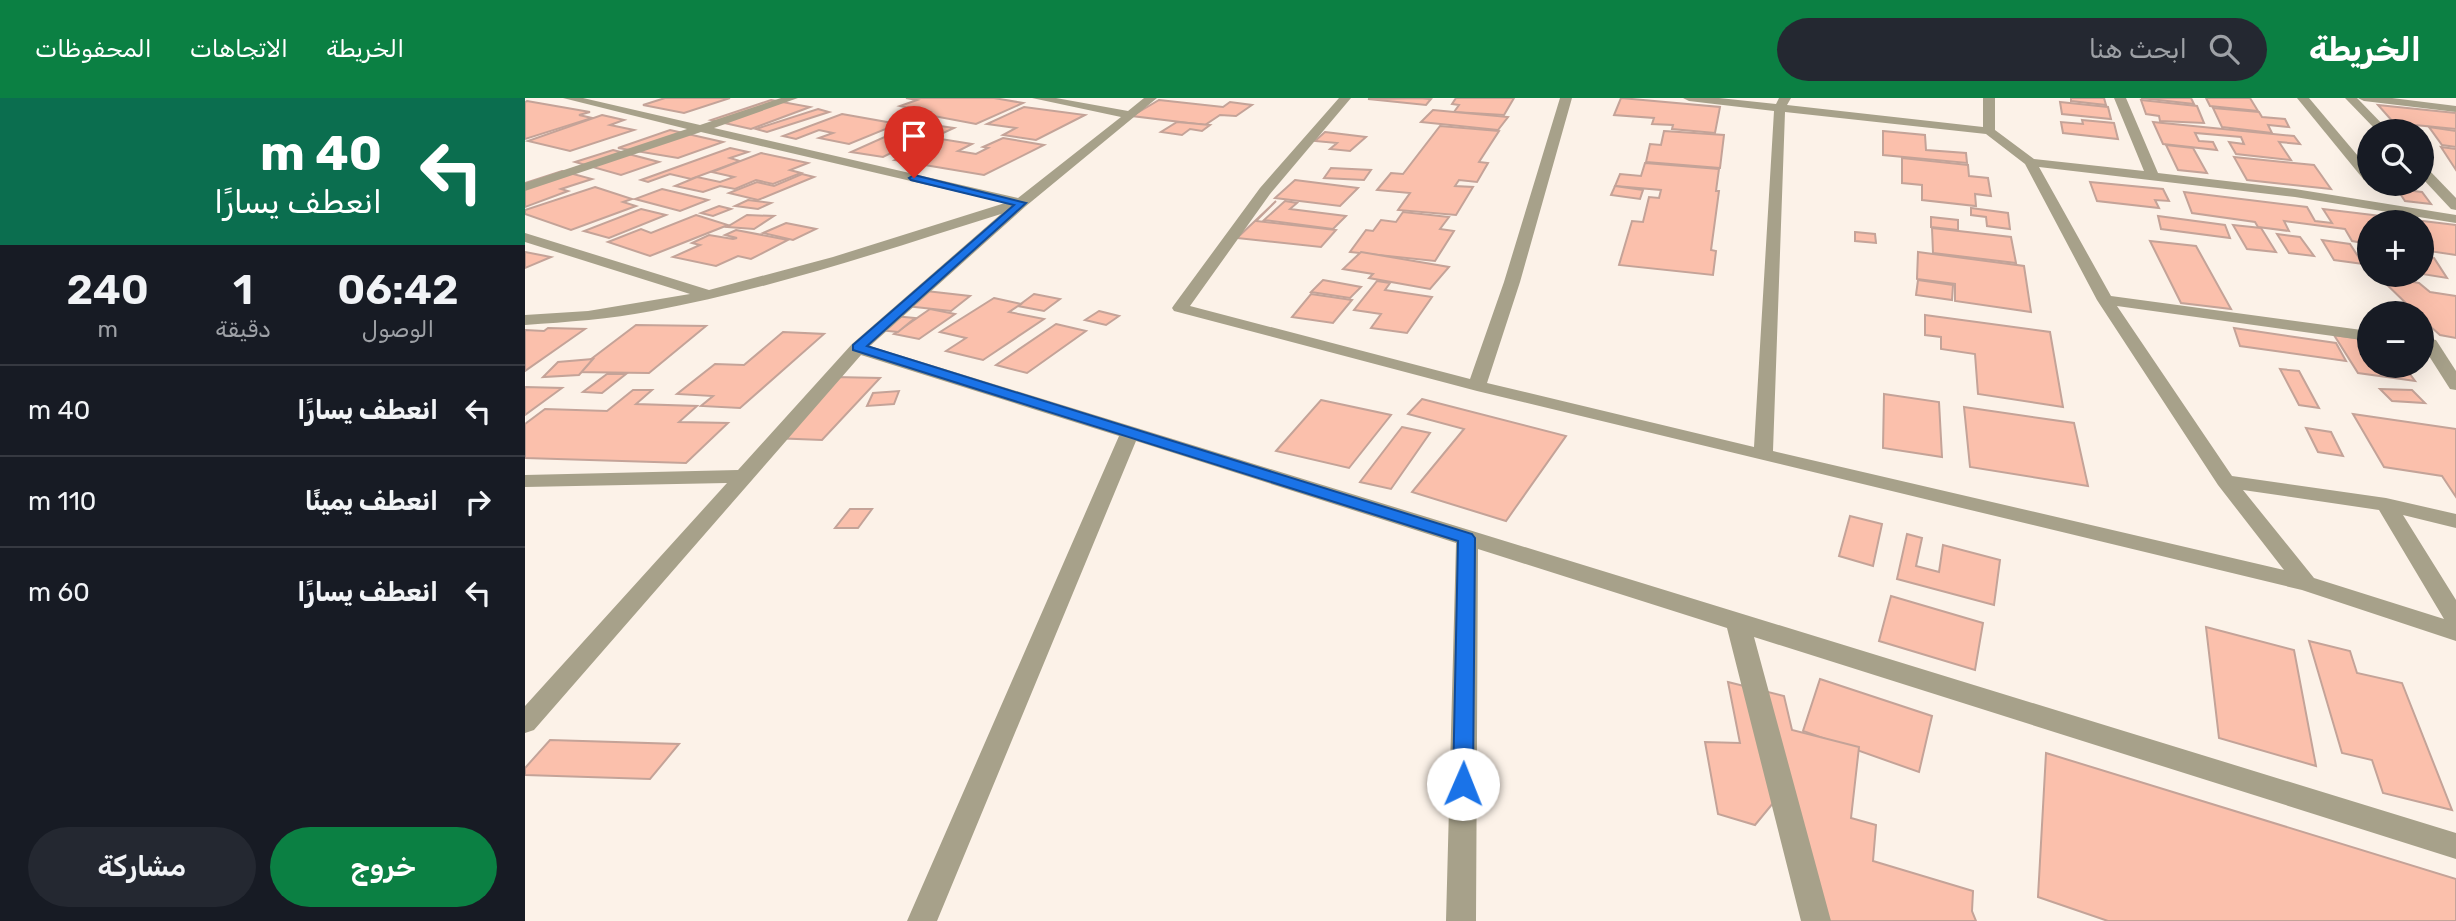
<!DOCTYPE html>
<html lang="ar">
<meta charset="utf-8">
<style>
:root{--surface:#171b24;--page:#242831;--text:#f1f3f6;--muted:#9ea1a6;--line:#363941;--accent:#0b8043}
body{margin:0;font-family:Rubik,Cairo,sans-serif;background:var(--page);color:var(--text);direction:rtl;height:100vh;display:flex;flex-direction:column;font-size:26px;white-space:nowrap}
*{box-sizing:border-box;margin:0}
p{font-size:23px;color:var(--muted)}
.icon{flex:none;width:38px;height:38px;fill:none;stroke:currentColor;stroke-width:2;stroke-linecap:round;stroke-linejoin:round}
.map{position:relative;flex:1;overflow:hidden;direction:ltr}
.sheet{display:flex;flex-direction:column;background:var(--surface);width:525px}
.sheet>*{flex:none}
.banner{background:#0b6e4f;color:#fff;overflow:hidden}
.controls{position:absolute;left:1832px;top:21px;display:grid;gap:14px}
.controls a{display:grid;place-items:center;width:77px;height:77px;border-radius:50%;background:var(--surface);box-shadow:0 7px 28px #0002;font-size:35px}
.pin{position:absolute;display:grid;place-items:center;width:60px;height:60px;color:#fff;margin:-72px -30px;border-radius:50% 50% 50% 0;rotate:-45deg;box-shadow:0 0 7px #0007}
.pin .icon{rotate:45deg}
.me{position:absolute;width:77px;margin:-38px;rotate:1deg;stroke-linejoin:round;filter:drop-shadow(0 0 5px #0008)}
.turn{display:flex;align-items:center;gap:24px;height:147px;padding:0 28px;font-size:32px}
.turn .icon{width:91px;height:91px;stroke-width:2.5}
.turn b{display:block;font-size:49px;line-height:60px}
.eta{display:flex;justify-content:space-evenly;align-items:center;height:119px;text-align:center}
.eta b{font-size:42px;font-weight:600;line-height:49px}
.primary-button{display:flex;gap:14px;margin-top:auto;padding:14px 28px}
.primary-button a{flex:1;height:80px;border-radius:42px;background:var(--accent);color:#fff;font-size:28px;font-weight:600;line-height:80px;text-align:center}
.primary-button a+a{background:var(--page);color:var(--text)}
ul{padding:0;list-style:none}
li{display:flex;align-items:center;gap:21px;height:91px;padding:0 28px;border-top:2px solid var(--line)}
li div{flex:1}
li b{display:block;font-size:26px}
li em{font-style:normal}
header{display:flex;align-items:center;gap:42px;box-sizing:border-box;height:98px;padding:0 35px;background:var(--accent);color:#fff}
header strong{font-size:33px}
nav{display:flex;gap:38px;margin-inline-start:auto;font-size:24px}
.search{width:490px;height:63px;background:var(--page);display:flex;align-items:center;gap:18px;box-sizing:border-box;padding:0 24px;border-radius:38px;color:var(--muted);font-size:26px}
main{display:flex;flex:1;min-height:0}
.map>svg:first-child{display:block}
</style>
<header>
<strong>الخريطة</strong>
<div class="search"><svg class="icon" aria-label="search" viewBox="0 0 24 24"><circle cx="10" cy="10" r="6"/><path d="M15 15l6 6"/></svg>ابحث هنا</div>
<nav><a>الخريطة</a><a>الاتجاهات</a><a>المحفوظات</a></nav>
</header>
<main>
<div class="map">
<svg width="1931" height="823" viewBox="0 0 1931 823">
<rect width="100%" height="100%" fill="#fcf2e8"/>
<g fill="#fbc0ac" stroke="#c4a398" stroke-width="2">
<path d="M 140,0 L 205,0 L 159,15 L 118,7 Z"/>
<path d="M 381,0 L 469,0 L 498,5 L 451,26 L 398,16 L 404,14 L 375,8 L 392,2 Z"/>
<path d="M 895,0 L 906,1 L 901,7 L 843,1 Z"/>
<path d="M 931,0 L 989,0 L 979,17 L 929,14 L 934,7 L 927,6 Z"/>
<path d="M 1096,0 L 1195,9 L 1190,35 L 1147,31 L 1148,27 L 1127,26 L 1129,20 L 1089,17 Z"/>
<path d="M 1546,0 L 1579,0 L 1581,7 L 1546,3 Z"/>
<path d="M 1666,0 L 1669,6 L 1616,0 Z"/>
<path d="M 1681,0 L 1725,0 L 1733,13 L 1685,8 Z"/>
<path d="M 246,2 L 285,9 L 226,31 L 186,22 Z"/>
<path d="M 634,2 L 698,9 L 705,4 L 727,7 L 711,18 L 695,17 L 680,27 L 607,18 Z"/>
<path d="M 1616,2 L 1672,8 L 1679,25 L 1635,23 L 1634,18 L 1621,16 Z"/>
<path d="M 2,3 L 65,14 L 54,17 L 67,20 L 0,41 L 0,4 Z"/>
<path d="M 1535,4 L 1583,9 L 1586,21 L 1537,16 Z"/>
<path d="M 1853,7 L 1931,15 L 1931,31 L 1869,25 Z"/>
<path d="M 499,9 L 560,17 L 511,42 L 478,37 L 491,30 L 462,26 Z"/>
<path d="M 1688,10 L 1734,14 L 1737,19 L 1760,21 L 1764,29 L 1743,27 L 1747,35 L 1697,29 Z"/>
<path d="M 293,11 L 304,14 L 242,34 L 231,31 Z"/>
<path d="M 908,12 L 983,19 L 973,32 L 896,24 Z"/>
<path d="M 317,16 L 373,26 L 324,46 L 294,40 L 308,35 L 294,32 L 271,41 L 258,38 Z"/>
<path d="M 77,17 L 99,22 L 85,27 L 109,32 L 45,53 L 3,43 Z"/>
<path d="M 1557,22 L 1589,25 L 1593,41 L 1538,35 L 1536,24 L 1558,26 Z"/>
<path d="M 652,24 L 685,27 L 677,33 L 665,31 L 657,37 L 636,34 Z"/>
<path d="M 1628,24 L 1769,38 L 1775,46 L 1754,44 L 1766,62 L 1711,56 L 1704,44 L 1719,46 L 1716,39 L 1670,35 L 1674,43 L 1688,44 L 1692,52 L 1638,46 Z"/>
<path d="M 395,25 L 429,30 L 403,42 L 369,37 Z"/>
<path d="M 915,28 L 974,33 L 954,64 L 963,65 L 952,84 L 934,82 L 930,88 L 948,89 L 931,117 L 873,112 L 885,95 L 852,92 L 866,75 L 878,76 Z"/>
<path d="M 1904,29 L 1931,33 L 1931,49 L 1917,47 Z"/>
<path d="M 145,32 L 198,44 L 153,60 L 93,50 Z"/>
<path d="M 1139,33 L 1199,37 L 1195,70 L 1121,64 L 1125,46 L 1136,47 Z"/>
<path d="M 1358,33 L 1400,37 L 1401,52 L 1441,55 L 1442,65 L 1358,57 Z"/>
<path d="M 800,34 L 841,39 L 825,53 L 805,51 L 812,45 L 790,43 Z"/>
<path d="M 364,37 L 394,41 L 358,59 L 326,54 Z"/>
<path d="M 478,40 L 519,47 L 459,77 L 370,62 L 416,41 L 447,46 L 433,53 L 451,56 L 463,50 L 458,49 Z"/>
<path d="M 1641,47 L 1668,50 L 1682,75 L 1653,72 Z"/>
<path d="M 1916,49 L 1931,51 L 1931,72 Z"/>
<path d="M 205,50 L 223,54 L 205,60 L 215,63 L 166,81 L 145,76 L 123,84 L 116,82 Z"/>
<path d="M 88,52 L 134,64 L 96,77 L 50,64 Z"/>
<path d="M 236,55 L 283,65 L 265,72 L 276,75 L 248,86 L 231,82 L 210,91 L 195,88 L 178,94 L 150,88 L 172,79 L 195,84 L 209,79 L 187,74 Z"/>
<path d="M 1709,59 L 1789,67 L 1806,91 L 1722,82 Z"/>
<path d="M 1377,60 L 1443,67 L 1444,78 L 1463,80 L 1466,98 L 1450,96 L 1451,108 L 1397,102 L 1397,87 L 1377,85 Z"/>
<path d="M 1120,65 L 1194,71 L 1191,93 L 1194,93 L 1186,152 L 1191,153 L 1188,177 L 1094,167 L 1107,123 L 1118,124 L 1124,99 L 1134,100 L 1136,92 L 1090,88 L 1095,76 L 1116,78 Z"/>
<path d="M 806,70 L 846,72 L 839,82 L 799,80 Z"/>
<path d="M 37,73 L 67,81 L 36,91 L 43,93 L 0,109 L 0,85 Z"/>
<path d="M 277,76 L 289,79 L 233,102 L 204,95 L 232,84 L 249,88 Z"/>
<path d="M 770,82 L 833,90 L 815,108 L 750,100 Z"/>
<path d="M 1565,84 L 1638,91 L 1644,103 L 1630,102 L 1634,110 L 1572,103 Z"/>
<path d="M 1090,88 L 1118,92 L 1115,101 L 1086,97 Z"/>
<path d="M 70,89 L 107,101 L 98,104 L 111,108 L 46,132 L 0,116 L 0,112 Z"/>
<path d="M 137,91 L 183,102 L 155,113 L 110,101 Z"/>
<path d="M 1872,91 L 1897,94 L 1906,106 L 1880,103 Z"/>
<path d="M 1659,94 L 1782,109 L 1790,123 L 1807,125 L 1798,111 L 1931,127 L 1931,157 L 1897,152 L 1897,124 L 1844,124 L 1844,146 L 1827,143 L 1820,131 L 1759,123 L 1764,133 L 1733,129 L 1730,124 L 1667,115 Z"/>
<path d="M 223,102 L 246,105 L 233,111 L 210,108 Z"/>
<path d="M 751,103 L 731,123 L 811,132 L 796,149 L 712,140 Z"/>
<path d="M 760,103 L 772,105 L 765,111 L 821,118 L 808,131 L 739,122 Z"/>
<path d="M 194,108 L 206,111 L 188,118 L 176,115 Z"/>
<path d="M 1446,110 L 1483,115 L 1485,131 L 1462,128 L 1461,119 L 1446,117 Z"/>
<path d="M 116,111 L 141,117 L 84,140 L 59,133 Z"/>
<path d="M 878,114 L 924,119 L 915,131 L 929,133 L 910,163 L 825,154 L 841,132 L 848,133 L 856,122 L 871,124 Z"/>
<path d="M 171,117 L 203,127 L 125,158 L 83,144 L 116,131 L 126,135 Z"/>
<path d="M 222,117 L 249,118 L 229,131 L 202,129 Z"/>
<path d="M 1633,118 L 1700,127 L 1705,140 L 1636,131 Z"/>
<path d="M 1406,119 L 1433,122 L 1433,132 L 1406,129 Z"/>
<path d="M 261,125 L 291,131 L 268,142 L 238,135 Z"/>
<path d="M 1708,127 L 1736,130 L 1751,154 L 1722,151 Z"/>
<path d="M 1407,130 L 1486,139 L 1491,165 L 1408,155 Z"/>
<path d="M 211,132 L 263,142 L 226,161 L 213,158 L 191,168 L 148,159 L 175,147 L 167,145 L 184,137 L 208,141 L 212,140 L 200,137 Z"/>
<path d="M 1330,134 L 1350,136 L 1351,145 L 1330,143 Z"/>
<path d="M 1752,136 L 1775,139 L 1789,158 L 1764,155 Z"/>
<path d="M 1797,142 L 1825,146 L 1838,166 L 1809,162 Z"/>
<path d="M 1625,143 L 1671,148 L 1706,211 L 1656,205 Z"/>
<path d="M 0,154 L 26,159 L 0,170 Z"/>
<path d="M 836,154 L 924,169 L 905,191 L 844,180 L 848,176 L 818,171 Z"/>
<path d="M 1393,154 L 1499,168 L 1506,214 L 1430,203 L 1430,186 L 1392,181 Z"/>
<path d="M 1897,158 L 1909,160 L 1922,180 L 1897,176 Z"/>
<path d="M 1853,178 L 1894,185 L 1905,194 L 1931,198 L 1931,240 L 1915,237 L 1897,221 L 1897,215 L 1891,215 Z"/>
<path d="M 798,182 L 836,189 L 825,200 L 786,194 Z"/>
<path d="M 1393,182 L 1428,187 L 1427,202 L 1391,197 Z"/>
<path d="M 852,183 L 865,185 L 860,192 L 907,199 L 882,235 L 846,230 L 856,216 L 829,212 Z"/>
<path d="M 401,193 L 445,198 L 426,213 L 381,208 Z"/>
<path d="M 509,196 L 535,201 L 519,213 L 493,208 Z"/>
<path d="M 786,196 L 827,202 L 808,225 L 767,219 Z"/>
<path d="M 469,200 L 496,206 L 484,214 L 519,221 L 458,262 L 421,253 L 441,240 L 415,234 Z"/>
<path d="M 405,211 L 430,216 L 394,241 L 369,236 Z"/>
<path d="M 574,213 L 594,218 L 581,227 L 560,222 Z"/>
<path d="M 1400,217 L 1525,234 L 1538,309 L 1453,296 L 1450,256 L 1416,251 L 1416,239 L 1400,237 Z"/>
<path d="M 369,218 L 390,220 L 373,234 L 353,232 Z"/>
<path d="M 531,226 L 561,233 L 502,275 L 471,267 Z"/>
<path d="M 111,227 L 181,228 L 124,275 L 49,274 Z"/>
<path d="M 23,230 L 60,231 L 0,273 L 0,232 L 19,233 Z"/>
<path d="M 1709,230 L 1811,245 L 1821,263 L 1715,248 Z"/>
<path d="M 258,234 L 299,236 L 215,310 L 176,308 L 188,298 L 152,296 L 190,266 L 219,267 Z"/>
<path d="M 1809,237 L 1844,242 L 1844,268 L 1879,268 L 1890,283 L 1833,275 Z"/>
<path d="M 68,261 L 54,277 L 18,279 L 33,264 Z"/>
<path d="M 1755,271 L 1774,273 L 1794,310 L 1774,307 Z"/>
<path d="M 82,276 L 101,276 L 77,295 L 58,294 Z"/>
<path d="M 310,279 L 355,280 L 297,342 L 248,340 Z"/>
<path d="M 0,289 L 37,290 L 0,317 Z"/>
<path d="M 1855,291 L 1887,292 L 1900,305 L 1867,303 Z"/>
<path d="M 108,292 L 127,292 L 111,306 L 172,308 L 154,324 L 203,325 L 161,365 L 0,360 L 0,326 L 20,311 L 82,313 Z"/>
<path d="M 374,293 L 369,306 L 342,308 L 348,295 Z"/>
<path d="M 1359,296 L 1414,304 L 1417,359 L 1358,350 Z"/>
<path d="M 897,301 L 1041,338 L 981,423 L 887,394 L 939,331 L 883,316 Z"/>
<path d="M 796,302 L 866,317 L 824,370 L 751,353 Z"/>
<path d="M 1439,309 L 1549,325 L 1563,388 L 1445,369 Z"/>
<path d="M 1828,316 L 1931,331 L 1931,399 L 1917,378 L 1859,369 Z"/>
<path d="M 877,329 L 905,335 L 866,391 L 835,384 Z"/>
<path d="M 1781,330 L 1806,334 L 1818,358 L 1793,354 Z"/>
<path d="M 325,411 L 347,411 L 333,430 L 310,430 Z"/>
<path d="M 1325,418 L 1357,426 L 1348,468 L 1314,458 Z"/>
<path d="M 1382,436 L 1397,440 L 1391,468 L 1414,474 L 1418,447 L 1475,462 L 1469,507 L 1372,481 Z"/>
<path d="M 1366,498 L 1458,525 L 1450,572 L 1354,543 Z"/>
<path d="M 1681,529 L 1769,552 L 1791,668 L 1694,640 Z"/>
<path d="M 1784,543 L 1825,553 L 1832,575 L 1877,585 L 1927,712 L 1858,695 L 1847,662 L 1817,655 Z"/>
<path d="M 1295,581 L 1407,618 L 1394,674 L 1278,633 Z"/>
<path d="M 1203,584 L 1259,598 L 1267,632 L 1334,649 L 1326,720 L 1351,727 L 1348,763 L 1448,793 L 1447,813 L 1451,823 L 1281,823 L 1253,699 L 1230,727 L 1193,716 L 1180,644 L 1215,645 Z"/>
<path d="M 25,642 L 154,646 L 125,681 L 0,677 L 0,670 Z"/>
<path d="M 1521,655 L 1931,781 L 1931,823 L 1583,823 L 1513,799 Z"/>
</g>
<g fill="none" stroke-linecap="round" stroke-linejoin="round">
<g fill="#a7a18a" fill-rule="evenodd">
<path d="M 38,0 L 58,0 L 175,27 L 256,0 L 273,0 L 189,30 L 493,100 L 596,19 L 507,0 L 531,0 L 603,13 L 619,0 L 632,0 L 501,108 L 345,248 L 1931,735 L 1931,761 L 1229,539 L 1306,823 L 1276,823 L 1202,530 L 953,451 L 951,823 L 921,823 L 931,445 L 611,343 L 412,823 L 382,823 L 594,338 L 336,257 L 9,632 L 0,635 L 0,608 L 202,385 L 0,389 L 0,377 L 213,372 L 327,246 L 476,116 C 361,152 246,191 127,213 C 85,221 43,224 0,227 L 0,217 L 63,213 L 165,196 L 0,144 L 0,135 L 184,192 L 308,159 L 480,105 L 176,34 L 0,93 L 0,85 L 162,31 Z"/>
<path d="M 814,0 L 826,0 L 745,96 L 665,208 L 945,281 L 979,184 L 1035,0 L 1047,0 L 995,184 L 962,285 L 1229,349 L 1249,13 L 1164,3 L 1158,0 L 1194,0 L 1251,6 L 1254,0 L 1266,0 L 1262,7 L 1458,29 L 1458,0 L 1470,0 L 1470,32 L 1509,61 L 1619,73 L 1589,0 L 1601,0 L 1633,75 L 1770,91 L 1931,117 L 1931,125 L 1770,99 L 1514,69 L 1586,198 L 1844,233 L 1844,243 L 1592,208 L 1707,378 L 1861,400 L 1931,416 L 1931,430 L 1878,417 L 1931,502 L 1931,543 L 1777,492 L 952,293 L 649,213 L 647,210 L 649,207 L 735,90 ZM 1260,14 L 1461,36 L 1500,66 L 1572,202 L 1693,387 L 1759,472 L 1248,353 ZM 1718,392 L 1854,412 L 1919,521 L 1789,480 Z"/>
<path d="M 1772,0 L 1784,0 L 1844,71 L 1844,83 L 1839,82 Z"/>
<path d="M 1820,0 L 1832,0 L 1864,33 L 1852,33 Z"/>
<path d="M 1833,0 L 1867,0 L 1931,8 L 1931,14 L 1839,3 Z"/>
<path d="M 1897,69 L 1902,70 L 1931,100 L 1931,112 L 1926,111 L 1897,80 Z"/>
<path d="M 1905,241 L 1911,242 L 1931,273 L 1931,292 L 1925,291 L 1897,247 L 1899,242 Z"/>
</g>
</g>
<path fill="#1a73e8" stroke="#114b97" stroke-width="2" d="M 389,77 L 501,105 L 342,248 L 947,436 L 950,440 L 948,686 L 945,692 L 938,695 L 931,692 L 928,686 L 933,443 L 328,252 L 328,247 L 489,107 L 386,82 L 384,80 Z"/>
</svg>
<div class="controls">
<a><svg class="icon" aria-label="search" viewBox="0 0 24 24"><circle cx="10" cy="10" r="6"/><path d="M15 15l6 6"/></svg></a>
<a>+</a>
<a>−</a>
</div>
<div class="pin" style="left:389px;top:80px;background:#d93025"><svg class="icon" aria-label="arrive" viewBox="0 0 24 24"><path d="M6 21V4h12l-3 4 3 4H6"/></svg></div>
<svg class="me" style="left:938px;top:686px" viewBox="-20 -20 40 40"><circle r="19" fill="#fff"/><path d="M0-13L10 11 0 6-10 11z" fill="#1a73e8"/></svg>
</div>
<section class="sheet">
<div class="banner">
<div class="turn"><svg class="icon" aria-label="left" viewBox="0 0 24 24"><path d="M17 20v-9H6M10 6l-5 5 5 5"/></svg><div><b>40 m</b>انعطف يسارًا</div></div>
</div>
<div class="eta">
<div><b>06:42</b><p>الوصول</p></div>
<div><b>1</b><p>دقيقة</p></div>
<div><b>240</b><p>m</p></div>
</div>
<ul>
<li><svg class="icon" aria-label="left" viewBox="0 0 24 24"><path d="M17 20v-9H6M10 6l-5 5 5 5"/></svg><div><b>انعطف يسارًا</b></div><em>40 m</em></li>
<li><svg class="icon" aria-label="right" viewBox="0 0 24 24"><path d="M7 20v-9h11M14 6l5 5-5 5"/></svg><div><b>انعطف يمينًا</b></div><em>110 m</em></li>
<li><svg class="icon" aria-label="left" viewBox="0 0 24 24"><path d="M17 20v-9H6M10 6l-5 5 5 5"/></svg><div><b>انعطف يسارًا</b></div><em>60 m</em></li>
</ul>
<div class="primary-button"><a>خروج</a><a>مشاركة</a></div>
</section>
</main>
